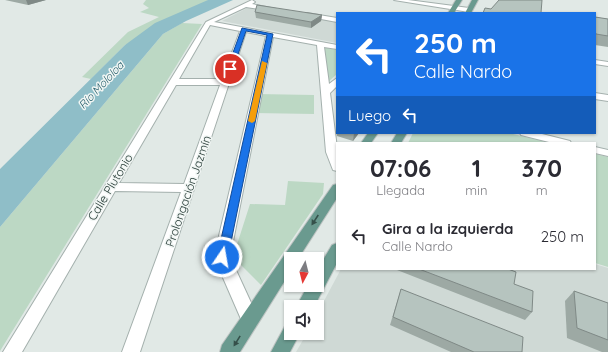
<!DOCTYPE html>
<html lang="es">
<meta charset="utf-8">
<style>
:root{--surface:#fff;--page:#f2f2f3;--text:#2b2b33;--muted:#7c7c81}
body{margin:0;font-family:Quicksand,sans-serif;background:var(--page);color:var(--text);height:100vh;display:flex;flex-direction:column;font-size:15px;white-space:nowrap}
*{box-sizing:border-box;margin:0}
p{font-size:13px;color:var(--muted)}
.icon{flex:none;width:22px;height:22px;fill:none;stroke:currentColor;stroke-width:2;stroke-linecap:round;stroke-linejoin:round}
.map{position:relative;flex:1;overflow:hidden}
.side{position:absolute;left:336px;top:142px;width:260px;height:128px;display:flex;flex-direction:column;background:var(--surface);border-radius:0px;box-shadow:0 1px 3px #0004}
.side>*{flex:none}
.banner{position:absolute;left:336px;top:12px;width:260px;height:122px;border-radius:0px;box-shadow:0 1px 3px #0004;background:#1a73e8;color:#fff;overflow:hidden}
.needle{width:26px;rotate:187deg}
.controls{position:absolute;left:284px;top:252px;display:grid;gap:8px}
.controls a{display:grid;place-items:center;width:40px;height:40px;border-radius:0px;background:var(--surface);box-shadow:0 1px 3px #0004;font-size:20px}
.pin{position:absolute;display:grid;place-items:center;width:34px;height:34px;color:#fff;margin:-17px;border:2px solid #fff;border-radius:50%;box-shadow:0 1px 4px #0007}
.me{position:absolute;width:44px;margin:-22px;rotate:12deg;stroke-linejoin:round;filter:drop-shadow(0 0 3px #0008)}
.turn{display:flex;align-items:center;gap:14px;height:84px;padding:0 12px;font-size:18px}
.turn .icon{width:52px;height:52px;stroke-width:2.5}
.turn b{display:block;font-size:28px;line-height:34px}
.then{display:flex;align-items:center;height:38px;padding:0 12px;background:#0003;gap:8px;font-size:15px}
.eta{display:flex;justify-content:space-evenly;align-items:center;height:68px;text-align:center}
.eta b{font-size:24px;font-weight:800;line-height:28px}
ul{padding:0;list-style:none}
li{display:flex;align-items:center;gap:12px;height:52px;padding:0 12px}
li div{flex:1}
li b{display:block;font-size:15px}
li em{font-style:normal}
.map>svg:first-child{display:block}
</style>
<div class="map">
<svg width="608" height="352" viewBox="0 0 608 352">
<rect width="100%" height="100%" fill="#e1e9e6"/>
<g fill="#cfd9d5">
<path d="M 249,7 L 337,22 L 337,43 L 222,21 Z"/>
<path d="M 595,264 L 608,268 L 608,352 L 296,352 L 307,333 L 317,333 L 317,314 L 341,269 L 595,269 Z"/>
</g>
<g fill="#bcd8c4">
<path d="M 146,0 L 209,0 L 125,45 L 91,79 L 82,77 L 128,32 L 159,17 L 140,12 L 149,8 L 143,4 Z"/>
<path d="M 182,23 L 202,24 L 0,351 L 0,227 L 163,34 Z"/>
<path d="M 323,47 L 337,50 L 337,74 L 327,83 Z"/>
<path d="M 257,94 L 314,95 L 314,114 L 253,113 Z"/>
<path d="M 413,133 L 509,133 L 550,143 L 408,143 Z"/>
<path d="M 595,154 L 608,157 L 608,267 L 595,263 Z"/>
<path d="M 288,181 L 324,183 L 323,194 L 261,285 L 233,257 L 250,204 L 285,205 Z"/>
</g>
<path fill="#8fbec8" d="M 208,0 L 233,0 L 186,21 L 163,34 L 0,227 L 0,169 L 125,45 L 155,23 Z"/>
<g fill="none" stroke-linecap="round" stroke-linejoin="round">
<g stroke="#a4b0ad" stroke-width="2">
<g id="minor">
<path d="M 252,0 L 255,2 L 252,4 L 276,9 L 273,11 L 246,7 L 214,22 L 337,45 L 337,49 L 324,47 L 329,84 L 337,78 L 337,86 L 330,93 L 337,148 L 337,171 L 333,170 L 326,152 L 317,45 L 273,37 L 230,257 L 259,320 L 256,326 L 250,328 L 244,326 L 214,257 L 266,36 L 246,32 L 140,352 L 122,352 L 181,192 L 115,191 L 22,352 L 3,352 L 206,22 ZM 210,25 L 240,31 L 222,79 L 179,79 ZM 176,85 L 220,85 L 184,184 L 119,183 Z"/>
<path d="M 394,0 L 408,0 L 469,8 L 472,10 L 469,12 Z"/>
<path d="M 307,13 L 337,18 L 337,22 L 305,16 L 304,15 Z"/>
<path d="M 595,60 L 608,62 L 608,66 L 595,64 Z"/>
<path d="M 595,93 L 608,95 L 608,101 L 595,99 Z"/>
<path d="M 520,133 L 538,133 L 570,141 L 571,143 L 553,143 L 521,135 Z"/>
<path d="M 595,147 L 608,150 L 608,156 L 595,153 Z"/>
</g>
</g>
<g stroke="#bdc3c2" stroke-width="2">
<g id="primary">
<path d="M 456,0 L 462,0 L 454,13 L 448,13 Z"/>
<path d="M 472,0 L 478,0 L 471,13 L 465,13 Z"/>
<path d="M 368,133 L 378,133 L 371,143 L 361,143 Z"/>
<path d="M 397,133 L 407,133 L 401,143 L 391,143 Z"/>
<path d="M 337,184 L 337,198 L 298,259 L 291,259 L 291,271 L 240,352 L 220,352 L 222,345 L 333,185 Z"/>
<path d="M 337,243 L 337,263 L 314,307 L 296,307 L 308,285 L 317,285 L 317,270 L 332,245 Z"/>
<path d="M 291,323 L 291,333 L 300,333 L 290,352 L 271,352 L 285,326 Z"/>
</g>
</g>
<use href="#minor" fill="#fff" fill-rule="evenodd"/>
<use href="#primary" fill="#6a9a8f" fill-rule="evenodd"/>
</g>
<g fill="#9da9a4">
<path d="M 5,0 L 46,0 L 28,5 Z"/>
<path d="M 255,12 L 322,15 L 321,21 L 311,28 L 256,18 Z"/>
<path d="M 595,17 L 608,19 L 608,47 L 595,45 Z"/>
<path d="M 337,115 L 337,133 L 359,133 L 353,141 L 337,136 L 336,125 Z"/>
<path d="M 398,269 L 508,269 L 514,284 L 532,312 L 525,320 L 397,270 Z"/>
<path d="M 401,289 L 522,352 L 451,352 L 390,325 Z"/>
<path d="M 574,291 L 608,303 L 608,352 L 602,352 L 567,338 L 565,301 Z"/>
</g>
<g fill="#7f8986">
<path d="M 26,0 L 46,0 L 28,5 Z"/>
<path d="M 322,15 L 321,21 L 311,28 L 311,22 Z"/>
<path d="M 354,133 L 359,133 L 353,141 Z"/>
</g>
<g fill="#b6c4bf" stroke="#7f8986">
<path d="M 499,0 L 542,0 L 541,13 L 483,13 L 485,8 L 491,9 Z"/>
<path d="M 257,5 L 322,15 L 311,22 L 255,12 Z"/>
<path d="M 595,17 L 608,19 L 608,36 L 596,34 L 595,31 Z"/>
<path d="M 419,269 L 508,269 L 516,272 L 514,284 L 533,291 L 532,312 Z"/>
<path d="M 401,289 L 523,337 L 522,352 L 474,352 L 393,317 Z"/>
<path d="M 574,291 L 608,303 L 608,340 L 577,328 Z"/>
</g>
<defs><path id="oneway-solid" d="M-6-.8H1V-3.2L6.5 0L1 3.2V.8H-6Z"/></defs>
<g fill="#35504a">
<use href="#oneway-solid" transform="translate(315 220) rotate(123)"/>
<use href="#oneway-solid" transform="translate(237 341) rotate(122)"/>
</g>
<path fill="#1a73e8" stroke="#114b97" d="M 242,28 L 273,34 L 228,257 L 226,260 L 222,262 L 218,260 L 217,257 L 267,35 L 246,31 L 233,69 L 228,70 L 227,69 Z"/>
<path fill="#f59e0b" d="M 262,61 L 267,63 L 255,121 L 252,123 L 248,121 Z"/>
<g text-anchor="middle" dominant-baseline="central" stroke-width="3" stroke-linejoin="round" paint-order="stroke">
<g font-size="11" font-style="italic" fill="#255f6c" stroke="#f1f6f4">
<text transform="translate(101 85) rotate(-47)">Río Mololoa</text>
</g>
<g font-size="12" fill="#233833" stroke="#f1f6f4">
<text transform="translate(110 187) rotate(-59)">Calle Plutonio</text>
<text transform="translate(188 191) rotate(-71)">Prolongación Jazmín</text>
</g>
</g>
</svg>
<div class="controls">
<a><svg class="needle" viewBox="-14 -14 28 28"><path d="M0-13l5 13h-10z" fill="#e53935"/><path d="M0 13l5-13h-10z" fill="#7c7c81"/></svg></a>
<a><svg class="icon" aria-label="sound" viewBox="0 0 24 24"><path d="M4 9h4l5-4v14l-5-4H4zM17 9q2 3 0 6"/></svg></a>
</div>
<div class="pin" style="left:230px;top:69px;background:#d93025"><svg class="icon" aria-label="arrive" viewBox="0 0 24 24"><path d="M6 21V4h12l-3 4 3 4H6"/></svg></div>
<svg class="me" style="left:222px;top:257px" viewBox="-20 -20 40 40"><circle r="17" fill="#1a73e8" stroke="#fff" stroke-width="3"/><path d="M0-11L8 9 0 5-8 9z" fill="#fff"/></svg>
<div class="banner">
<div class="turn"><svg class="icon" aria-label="left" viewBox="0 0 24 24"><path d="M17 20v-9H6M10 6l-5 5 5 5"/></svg><div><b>250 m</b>Calle Nardo</div></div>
<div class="then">Luego<svg class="icon" aria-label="left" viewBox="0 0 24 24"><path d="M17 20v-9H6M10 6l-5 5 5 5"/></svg></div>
</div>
<section class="side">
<div class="eta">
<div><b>07:06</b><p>Llegada</p></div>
<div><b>1</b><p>min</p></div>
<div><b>370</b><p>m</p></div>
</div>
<ul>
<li><svg class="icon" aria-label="left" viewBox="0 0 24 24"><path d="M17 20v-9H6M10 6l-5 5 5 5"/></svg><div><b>Gira a la izquierda</b><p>Calle Nardo</p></div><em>250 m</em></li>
</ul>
</section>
</div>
